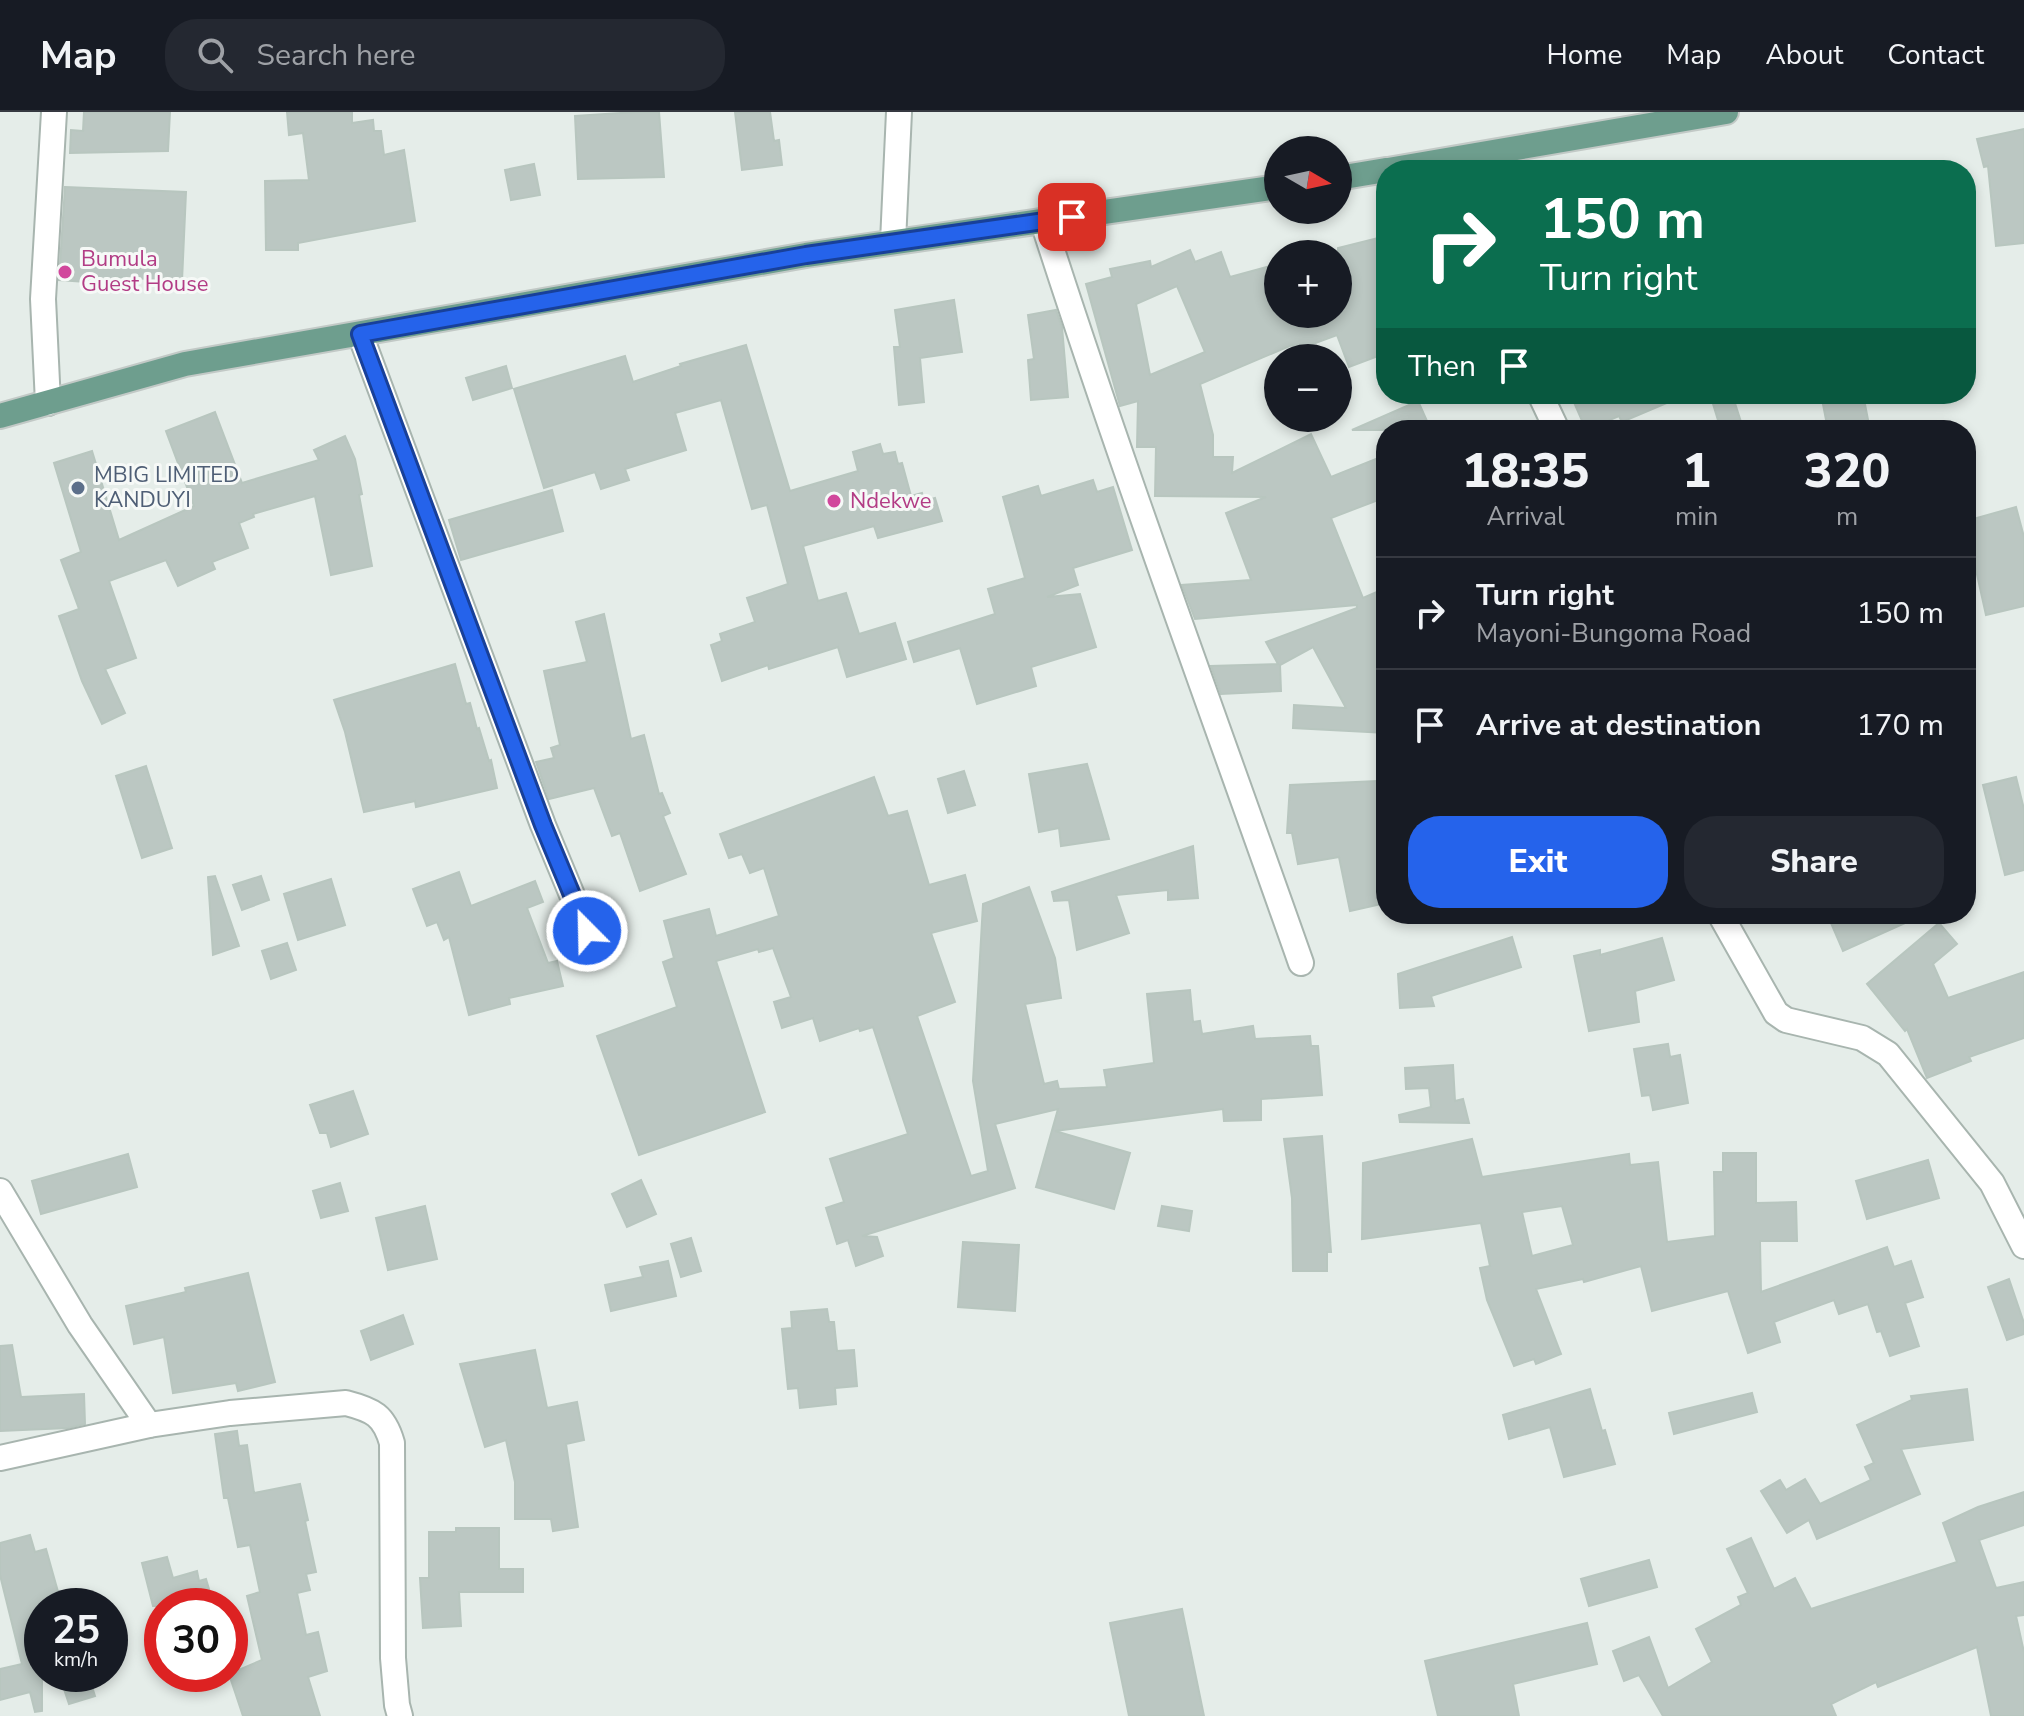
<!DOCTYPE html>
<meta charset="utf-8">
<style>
:root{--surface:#171b24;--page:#242831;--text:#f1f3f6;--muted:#9ea1a6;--line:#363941;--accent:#2563eb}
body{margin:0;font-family:"Nunito Sans",sans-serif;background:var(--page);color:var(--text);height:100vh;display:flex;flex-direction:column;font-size:30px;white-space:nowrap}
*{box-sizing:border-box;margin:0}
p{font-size:26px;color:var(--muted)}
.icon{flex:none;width:44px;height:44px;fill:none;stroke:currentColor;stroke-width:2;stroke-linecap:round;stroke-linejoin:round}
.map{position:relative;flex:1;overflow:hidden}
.side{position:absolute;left:1376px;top:308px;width:600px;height:504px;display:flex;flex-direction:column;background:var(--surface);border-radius:32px;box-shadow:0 4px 12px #0003}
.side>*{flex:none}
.guide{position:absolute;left:1376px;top:48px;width:600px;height:244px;border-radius:32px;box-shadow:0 4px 12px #0003;background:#0b6e4f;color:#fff;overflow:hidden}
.needle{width:52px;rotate:99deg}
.buttons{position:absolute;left:1264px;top:24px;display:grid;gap:16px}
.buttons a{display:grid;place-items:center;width:88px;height:88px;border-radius:50%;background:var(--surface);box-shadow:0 4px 12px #0003;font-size:40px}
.speed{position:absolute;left:24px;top:1476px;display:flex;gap:16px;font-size:40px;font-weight:700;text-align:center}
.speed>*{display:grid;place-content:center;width:104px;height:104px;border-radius:50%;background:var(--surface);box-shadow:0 4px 12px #0003;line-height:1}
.speed small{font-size:20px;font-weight:400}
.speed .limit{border:12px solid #d22;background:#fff;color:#111}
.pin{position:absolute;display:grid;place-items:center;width:68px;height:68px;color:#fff;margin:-34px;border-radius:16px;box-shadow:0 4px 12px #0006}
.me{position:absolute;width:88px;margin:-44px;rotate:337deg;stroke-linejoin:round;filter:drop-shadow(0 0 6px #0008)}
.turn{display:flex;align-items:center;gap:28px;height:168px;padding:0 32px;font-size:36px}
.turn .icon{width:104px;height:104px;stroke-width:2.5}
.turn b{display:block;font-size:56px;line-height:68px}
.then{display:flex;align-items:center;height:76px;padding:0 32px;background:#0003;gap:16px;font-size:30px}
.eta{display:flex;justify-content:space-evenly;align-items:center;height:136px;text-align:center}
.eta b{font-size:48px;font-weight:800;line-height:56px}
.button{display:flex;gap:16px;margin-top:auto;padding:16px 32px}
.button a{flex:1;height:92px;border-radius:32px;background:var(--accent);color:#fff;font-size:32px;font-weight:800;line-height:92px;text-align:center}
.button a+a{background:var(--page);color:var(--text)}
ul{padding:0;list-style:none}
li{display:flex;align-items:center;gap:24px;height:112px;padding:0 32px;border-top:2px solid var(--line)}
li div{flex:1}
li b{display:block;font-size:30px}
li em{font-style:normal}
header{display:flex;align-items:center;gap:48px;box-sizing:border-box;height:112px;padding:0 40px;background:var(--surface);border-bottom:2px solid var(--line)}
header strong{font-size:38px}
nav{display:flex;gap:44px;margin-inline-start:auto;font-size:28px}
.search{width:560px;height:72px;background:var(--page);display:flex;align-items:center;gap:20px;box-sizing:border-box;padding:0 28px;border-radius:32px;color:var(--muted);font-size:30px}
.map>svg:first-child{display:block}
</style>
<header>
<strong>Map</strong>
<div class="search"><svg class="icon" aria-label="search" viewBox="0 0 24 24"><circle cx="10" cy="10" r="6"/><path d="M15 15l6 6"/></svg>Search here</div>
<nav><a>Home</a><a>Map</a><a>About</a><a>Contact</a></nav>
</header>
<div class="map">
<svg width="2024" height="1604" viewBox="0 0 2024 1604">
<rect width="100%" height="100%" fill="#e5ede9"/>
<g fill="#bbc7c2" stroke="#b8c6bf" stroke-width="2" fill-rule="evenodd">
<path d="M 84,0 L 170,0 L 168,39 L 70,41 L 71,18 L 83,19 Z"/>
<path d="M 287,0 L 352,0 L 352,11 L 373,8 L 374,19 L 381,19 L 384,43 L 404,38 L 415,109 L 298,131 L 298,138 L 266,138 L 265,69 L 309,68 L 303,21 L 289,23 Z"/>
<path d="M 636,0 L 659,0 L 664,65 L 578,67 L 575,4 Z"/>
<path d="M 735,0 L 770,0 L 774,29 L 779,28 L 782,53 L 742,58 Z"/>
<path d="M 2024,17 L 2024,131 L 1996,134 L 1988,54 L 1984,55 L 1977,27 Z"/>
<path d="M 534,52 L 540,83 L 511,88 L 505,58 Z"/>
<path d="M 65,75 L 186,80 L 182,169 L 114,165 L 114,172 L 59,168 Z"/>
<path d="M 1386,124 L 1386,241 L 1349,255 L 1337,223 L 1294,239 L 1292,233 L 1200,272 L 1213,323 L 1213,345 L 1233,345 L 1232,361 L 1311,322 L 1331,365 L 1386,343 L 1386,385 L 1331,406 L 1363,486 L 1386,476 L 1386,621 L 1293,616 L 1294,593 L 1346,596 L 1313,535 L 1280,553 L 1281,579 L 1221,582 L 1211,554 L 1278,552 L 1266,530 L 1357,496 L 1357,493 L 1195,507 L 1182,473 L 1251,468 L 1226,401 L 1266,385 L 1155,384 L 1156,335 L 1137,335 L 1138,289 L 1120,294 L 1086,172 L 1112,165 L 1110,157 L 1150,149 L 1151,155 L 1190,138 L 1195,150 L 1221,140 L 1230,165 L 1278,152 L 1278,202 L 1338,202 L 1338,136 ZM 1177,174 L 1205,240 L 1150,263 L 1136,192 Z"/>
<path d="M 954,188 L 962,240 L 920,246 L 924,290 L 899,293 L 894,235 L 900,235 L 895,198 Z"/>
<path d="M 1056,198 L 1062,215 L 1068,285 L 1031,288 L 1028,248 L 1034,247 L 1028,203 Z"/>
<path d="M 746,233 L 790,379 L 858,359 L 853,340 L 880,332 L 883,342 L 895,340 L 898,352 L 902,351 L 911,384 L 922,381 L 924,389 L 935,386 L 942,409 L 878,426 L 874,414 L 803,434 L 818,489 L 846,481 L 859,522 L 895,511 L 906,547 L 847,565 L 838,535 L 769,557 L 768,553 L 722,569 L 711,533 L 722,529 L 720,522 L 755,510 L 747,486 L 788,472 L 767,393 L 752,397 L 721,288 L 675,301 L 686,338 L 625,357 L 629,368 L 601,377 L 595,360 L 544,376 L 514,277 L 625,244 L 633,270 L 681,254 L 680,252 Z"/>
<path d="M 506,254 L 512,276 L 473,288 L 466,266 Z"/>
<path d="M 1588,282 L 1683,282 L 1683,284 L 1622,310 L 1619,304 L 1586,318 L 1573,288 Z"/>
<path d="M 1710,282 L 1732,282 L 1742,313 L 1721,318 Z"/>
<path d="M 1821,282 L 1863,282 L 1870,318 L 1828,318 Z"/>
<path d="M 1418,289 L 1431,318 L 1352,318 Z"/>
<path d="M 215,300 L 242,371 L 319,348 L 314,338 L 345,324 L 355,347 L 362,382 L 359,383 L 372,454 L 331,463 L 315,384 L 253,402 L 254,405 L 239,411 L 248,436 L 212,450 L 215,457 L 178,474 L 166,448 L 109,469 L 136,546 L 105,557 L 125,601 L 102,612 L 82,569 L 59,504 L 79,497 L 61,448 L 81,440 L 54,351 L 92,339 L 119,428 L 194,394 L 166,319 Z"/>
<path d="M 1093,368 L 1097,380 L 1113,375 L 1132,438 L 1073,456 L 1078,473 L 1047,485 L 1080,482 L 1096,535 L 1031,555 L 1036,574 L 977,592 L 960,536 L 914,550 L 908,530 L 995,502 L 988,477 L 1025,466 L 1003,385 L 1038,374 L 1041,384 Z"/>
<path d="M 552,378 L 563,419 L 461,448 L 449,408 Z"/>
<path d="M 2016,395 L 2024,425 L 2024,494 L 1986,503 L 1972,440 L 1966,442 L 1966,409 Z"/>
<path d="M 604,502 L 631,627 L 644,623 L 659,682 L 662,681 L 670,701 L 663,704 L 686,762 L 640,779 L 620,721 L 612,724 L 594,676 L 549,687 L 536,650 L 554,646 L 551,636 L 560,633 L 544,559 L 587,550 L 576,510 Z"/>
<path d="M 455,552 L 466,592 L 470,591 L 477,617 L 479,616 L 489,649 L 491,648 L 497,676 L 416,695 L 415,689 L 364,700 L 345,620 L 334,588 Z"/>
<path d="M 1087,652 L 1109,727 L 1061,734 L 1059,716 L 1039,720 L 1029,662 Z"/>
<path d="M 146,654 L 172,736 L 142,746 L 116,664 Z"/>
<path d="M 964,659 L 975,693 L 948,701 L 938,667 Z"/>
<path d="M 874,665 L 888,704 L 907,699 L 929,773 L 965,763 L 977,809 L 931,821 L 955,890 L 917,904 L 971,1064 L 988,1059 L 973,969 L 983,792 L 1029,775 L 1055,846 L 1061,886 L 1025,892 L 1044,972 L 1057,969 L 1059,977 L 1107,975 L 1104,958 L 1154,951 L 1147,882 L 1190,878 L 1193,910 L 1200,909 L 1202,922 L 1253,914 L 1255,927 L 1310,924 L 1311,934 L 1318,934 L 1322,983 L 1261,987 L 1261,1008 L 1224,1009 L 1223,997 L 1055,1019 L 1130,1041 L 1114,1097 L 1036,1075 L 1058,997 L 995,1012 L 1015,1076 L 862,1124 L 877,1125 L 883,1144 L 856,1154 L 848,1128 L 837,1132 L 826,1096 L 844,1090 L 830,1047 L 908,1022 L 873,915 L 860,919 L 859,916 L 820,929 L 813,906 L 782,916 L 774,890 L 791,885 L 773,836 L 759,840 L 758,837 L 716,849 L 765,1000 L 639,1043 L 597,924 L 677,895 L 663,850 L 674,846 L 664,809 L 709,797 L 716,824 L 779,804 L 764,756 L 750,761 L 742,742 L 729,746 L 720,722 Z"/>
<path d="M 2016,665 L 2024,697 L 2024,758 L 2005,763 L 1983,673 Z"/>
<path d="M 1377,669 L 1380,724 L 1386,723 L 1386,791 L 1350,799 L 1339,745 L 1298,752 L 1292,721 L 1287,721 L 1290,673 Z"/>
<path d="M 1193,734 L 1198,786 L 1168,788 L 1168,778 L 1116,783 L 1129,821 L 1077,838 L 1069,788 L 1054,789 L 1052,780 Z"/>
<path d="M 459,760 L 471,794 L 535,769 L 543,790 L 527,796 L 548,851 L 557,849 L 563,874 L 509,886 L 510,892 L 469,903 L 449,825 L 444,828 L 437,810 L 427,814 L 413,777 Z"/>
<path d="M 215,764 L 239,834 L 213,843 L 208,765 Z"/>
<path d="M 261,764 L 269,788 L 242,798 L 233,773 Z"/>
<path d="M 331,767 L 345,813 L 298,828 L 284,782 Z"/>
<path d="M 1851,802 L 1925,802 L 1843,839 L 1831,811 Z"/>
<path d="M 1939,811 L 1957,832 L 1933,852 L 1948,886 L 2024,860 L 2024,926 L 1969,945 L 1971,949 L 1927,966 L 1907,917 L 1905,919 L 1867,872 Z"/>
<path d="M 1512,825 L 1521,855 L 1431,884 L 1434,894 L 1400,896 L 1398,862 Z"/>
<path d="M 1662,826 L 1674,868 L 1635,879 L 1639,910 L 1589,919 L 1574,844 L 1600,838 L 1600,843 Z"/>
<path d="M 287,831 L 296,858 L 271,867 L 262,839 Z"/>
<path d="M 1668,932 L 1670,945 L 1680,943 L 1688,991 L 1653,998 L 1650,983 L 1642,984 L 1634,937 Z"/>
<path d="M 1453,953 L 1455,989 L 1463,987 L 1469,1011 L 1400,1010 L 1399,1003 L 1431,995 L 1429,976 L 1406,977 L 1405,956 Z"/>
<path d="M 353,979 L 368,1022 L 331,1035 L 327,1021 L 320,1021 L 310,993 Z"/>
<path d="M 1322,1024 L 1331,1140 L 1327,1140 L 1327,1159 L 1293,1159 L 1292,1086 L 1284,1027 Z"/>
<path d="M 1472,1027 L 1482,1065 L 1629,1042 L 1630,1053 L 1658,1050 L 1667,1130 L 1715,1124 L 1714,1060 L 1723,1060 L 1723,1041 L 1756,1041 L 1756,1091 L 1796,1090 L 1797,1129 L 1760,1129 L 1761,1180 L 1887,1135 L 1894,1155 L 1911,1149 L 1923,1185 L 1905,1191 L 1919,1234 L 1890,1244 L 1881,1219 L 1877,1220 L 1868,1192 L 1839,1202 L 1834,1188 L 1774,1210 L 1780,1230 L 1748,1241 L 1728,1179 L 1652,1199 L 1641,1154 L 1584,1170 L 1583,1167 L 1536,1177 L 1561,1242 L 1536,1252 L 1534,1247 L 1514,1254 L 1487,1188 L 1480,1156 L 1490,1154 L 1481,1111 L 1362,1127 L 1363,1051 ZM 1562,1094 L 1573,1133 L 1532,1144 L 1522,1100 Z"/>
<path d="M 128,1042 L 137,1075 L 41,1102 L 32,1069 Z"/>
<path d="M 1928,1048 L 1939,1086 L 1867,1107 L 1856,1069 Z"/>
<path d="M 641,1068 L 656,1102 L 627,1115 L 612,1082 Z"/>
<path d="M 340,1071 L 348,1099 L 321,1106 L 313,1079 Z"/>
<path d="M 425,1094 L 437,1147 L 388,1158 L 376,1106 Z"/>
<path d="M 1162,1094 L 1192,1099 L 1189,1119 L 1158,1114 Z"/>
<path d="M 691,1126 L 701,1159 L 681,1165 L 671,1132 Z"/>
<path d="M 963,1130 L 1019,1133 L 1015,1199 L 958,1195 Z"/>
<path d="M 668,1149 L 676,1184 L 611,1199 L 605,1173 L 643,1165 L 640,1155 Z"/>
<path d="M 248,1161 L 275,1270 L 238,1279 L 236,1271 L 173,1281 L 164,1225 L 134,1232 L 126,1194 L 186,1180 L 185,1176 Z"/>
<path d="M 2009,1167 L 2024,1211 L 2024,1222 L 2007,1228 L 1988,1175 Z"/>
<path d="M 827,1197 L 829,1210 L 834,1210 L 837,1239 L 854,1238 L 857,1274 L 835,1276 L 836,1292 L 800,1296 L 798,1276 L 788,1277 L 782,1217 L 792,1216 L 791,1200 Z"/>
<path d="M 403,1203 L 413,1232 L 371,1248 L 361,1219 Z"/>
<path d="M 12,1233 L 21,1285 L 84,1282 L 85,1312 L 68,1316 L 0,1319 L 0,1234 Z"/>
<path d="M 535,1238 L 547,1296 L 577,1290 L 584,1328 L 566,1332 L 578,1415 L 553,1419 L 551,1407 L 515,1407 L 515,1370 L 506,1328 L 485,1335 L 460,1252 Z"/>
<path d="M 1590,1277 L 1602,1319 L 1605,1318 L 1615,1352 L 1564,1365 L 1550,1315 L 1509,1327 L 1503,1303 Z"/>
<path d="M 1967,1277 L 1973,1328 L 1901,1337 L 1920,1382 L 1817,1427 L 1809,1408 L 1787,1421 L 1761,1379 L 1780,1368 L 1786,1378 L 1805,1367 L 1820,1392 L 1871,1368 L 1865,1355 L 1874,1351 L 1857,1313 L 1912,1288 L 1911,1284 Z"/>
<path d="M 1752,1281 L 1757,1300 L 1674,1322 L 1669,1301 Z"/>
<path d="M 237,1319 L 239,1334 L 247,1333 L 254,1381 L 300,1372 L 308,1408 L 305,1409 L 316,1460 L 306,1462 L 310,1478 L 297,1481 L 306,1523 L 318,1520 L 327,1559 L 308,1565 L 320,1604 L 243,1604 L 229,1562 L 262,1548 L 247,1484 L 260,1480 L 250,1433 L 238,1435 L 228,1386 L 224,1386 L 215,1322 Z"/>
<path d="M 2024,1380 L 2024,1413 L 1979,1428 L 1996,1476 L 2024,1470 L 2024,1503 L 2016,1504 L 2024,1540 L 2024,1604 L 1991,1604 L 1977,1535 L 1878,1575 L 1876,1570 L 1831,1592 L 1836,1604 L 1663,1604 L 1639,1563 L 1624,1569 L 1613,1539 L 1649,1525 L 1668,1576 L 1712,1550 L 1696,1517 L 1741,1493 L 1738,1485 L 1748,1481 L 1727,1437 L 1751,1426 L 1774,1477 L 1795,1466 L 1811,1497 L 1957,1450 L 1943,1411 L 1978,1395 Z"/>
<path d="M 456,1416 L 499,1416 L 499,1457 L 523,1457 L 523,1480 L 459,1480 L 461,1514 L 423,1516 L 420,1466 L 429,1466 L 429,1420 L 456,1420 Z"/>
<path d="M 30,1423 L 35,1440 L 46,1437 L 62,1494 L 42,1494 L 42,1599 L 35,1600 L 30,1580 L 0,1588 L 0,1557 L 22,1552 L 0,1463 L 0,1431 Z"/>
<path d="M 167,1445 L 173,1466 L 197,1459 L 199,1469 L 206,1467 L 214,1494 L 153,1494 L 142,1451 Z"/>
<path d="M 1649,1448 L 1657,1475 L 1589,1494 L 1581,1467 Z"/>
<path d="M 1182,1497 L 1204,1604 L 1129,1604 L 1110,1511 Z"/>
<path d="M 1587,1511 L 1597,1552 L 1513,1572 L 1519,1604 L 1438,1604 L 1425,1549 Z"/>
<path d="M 59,1562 L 88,1562 L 95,1584 L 69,1592 Z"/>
</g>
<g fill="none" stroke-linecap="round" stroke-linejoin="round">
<g stroke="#a8b5af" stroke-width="28">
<g id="minor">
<path d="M 1043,110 C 1123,359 1214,604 1301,851"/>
<path d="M 893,130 L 899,0"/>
<path d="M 360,222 L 543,713 L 587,819"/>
<path d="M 1540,282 L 1557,318"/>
<path d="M 48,291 L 43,187 L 54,0"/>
<path d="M 1720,802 L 1776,901 L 1786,908 L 1862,926 L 1888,942 L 1992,1071 L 2024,1134"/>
<path d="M 0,1079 L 80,1213 L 149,1313"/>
<path d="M 0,1346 L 149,1313 L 230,1301 L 346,1291 C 373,1298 384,1303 392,1331 L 393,1546 L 397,1593 L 400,1604"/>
</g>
</g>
<g stroke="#c2c9c6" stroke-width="28">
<g id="major">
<path d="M 1388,58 L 1726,0"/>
<path d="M 1338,66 L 1386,58"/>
<path d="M 0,304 L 185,252 L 806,143 L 1278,75"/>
</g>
</g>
<use href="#minor" stroke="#fff" stroke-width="24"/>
<use href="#major" stroke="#6e9e8e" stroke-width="24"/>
</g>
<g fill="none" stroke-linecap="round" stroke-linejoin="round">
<g stroke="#184099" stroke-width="20">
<path id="route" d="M 587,819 L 543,713 L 360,222 L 806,143 L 1072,105"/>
</g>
<use href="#route" stroke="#2563eb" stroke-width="14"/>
</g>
<g fill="#d1479c" stroke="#f6f9f7" stroke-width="3">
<circle cx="65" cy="160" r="8"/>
<circle cx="834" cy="389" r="8"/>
</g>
<circle fill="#5c6f8a" stroke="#f6f9f7" stroke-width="3" cx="78" cy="376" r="8"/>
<g text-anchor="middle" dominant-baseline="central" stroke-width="6" stroke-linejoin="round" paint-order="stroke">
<g font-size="22" fill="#b23c85" stroke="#f6f9f7" text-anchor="start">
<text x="81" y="147">Bumula<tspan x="81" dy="25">Guest House</tspan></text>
<text x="850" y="389">Ndekwe</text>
</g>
<g font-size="22" fill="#4e5e75" stroke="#f6f9f7" text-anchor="start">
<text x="94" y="363">MBIG LIMITED<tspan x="94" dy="25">KANDUYI</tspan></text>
</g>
</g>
</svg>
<div class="buttons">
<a><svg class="needle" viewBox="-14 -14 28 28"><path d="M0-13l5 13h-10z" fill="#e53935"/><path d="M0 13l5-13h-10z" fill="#9ea1a6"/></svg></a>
<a>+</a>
<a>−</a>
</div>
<div class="speed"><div>25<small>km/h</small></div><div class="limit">30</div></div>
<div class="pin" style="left:1072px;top:105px;background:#d93025"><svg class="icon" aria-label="arrive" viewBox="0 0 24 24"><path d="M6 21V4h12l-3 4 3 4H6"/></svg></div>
<svg class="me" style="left:587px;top:819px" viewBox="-20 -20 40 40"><circle r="17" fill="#2563eb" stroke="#fff" stroke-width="3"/><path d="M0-11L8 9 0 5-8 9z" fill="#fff"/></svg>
<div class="guide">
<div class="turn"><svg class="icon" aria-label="right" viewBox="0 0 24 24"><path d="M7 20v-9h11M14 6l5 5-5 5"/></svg><div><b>150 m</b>Turn right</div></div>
<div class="then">Then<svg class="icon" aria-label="arrive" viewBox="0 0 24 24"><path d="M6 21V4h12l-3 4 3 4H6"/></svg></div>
</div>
<section class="side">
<div class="eta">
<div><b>18:35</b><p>Arrival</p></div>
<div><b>1</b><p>min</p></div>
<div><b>320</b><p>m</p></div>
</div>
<ul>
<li><svg class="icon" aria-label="right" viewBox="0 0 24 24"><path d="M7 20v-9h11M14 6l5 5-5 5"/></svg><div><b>Turn right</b><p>Mayoni-Bungoma Road</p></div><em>150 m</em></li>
<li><svg class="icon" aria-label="arrive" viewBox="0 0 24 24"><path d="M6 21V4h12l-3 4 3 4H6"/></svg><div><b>Arrive at destination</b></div><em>170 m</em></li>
</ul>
<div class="button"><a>Exit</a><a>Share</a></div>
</section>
</div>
